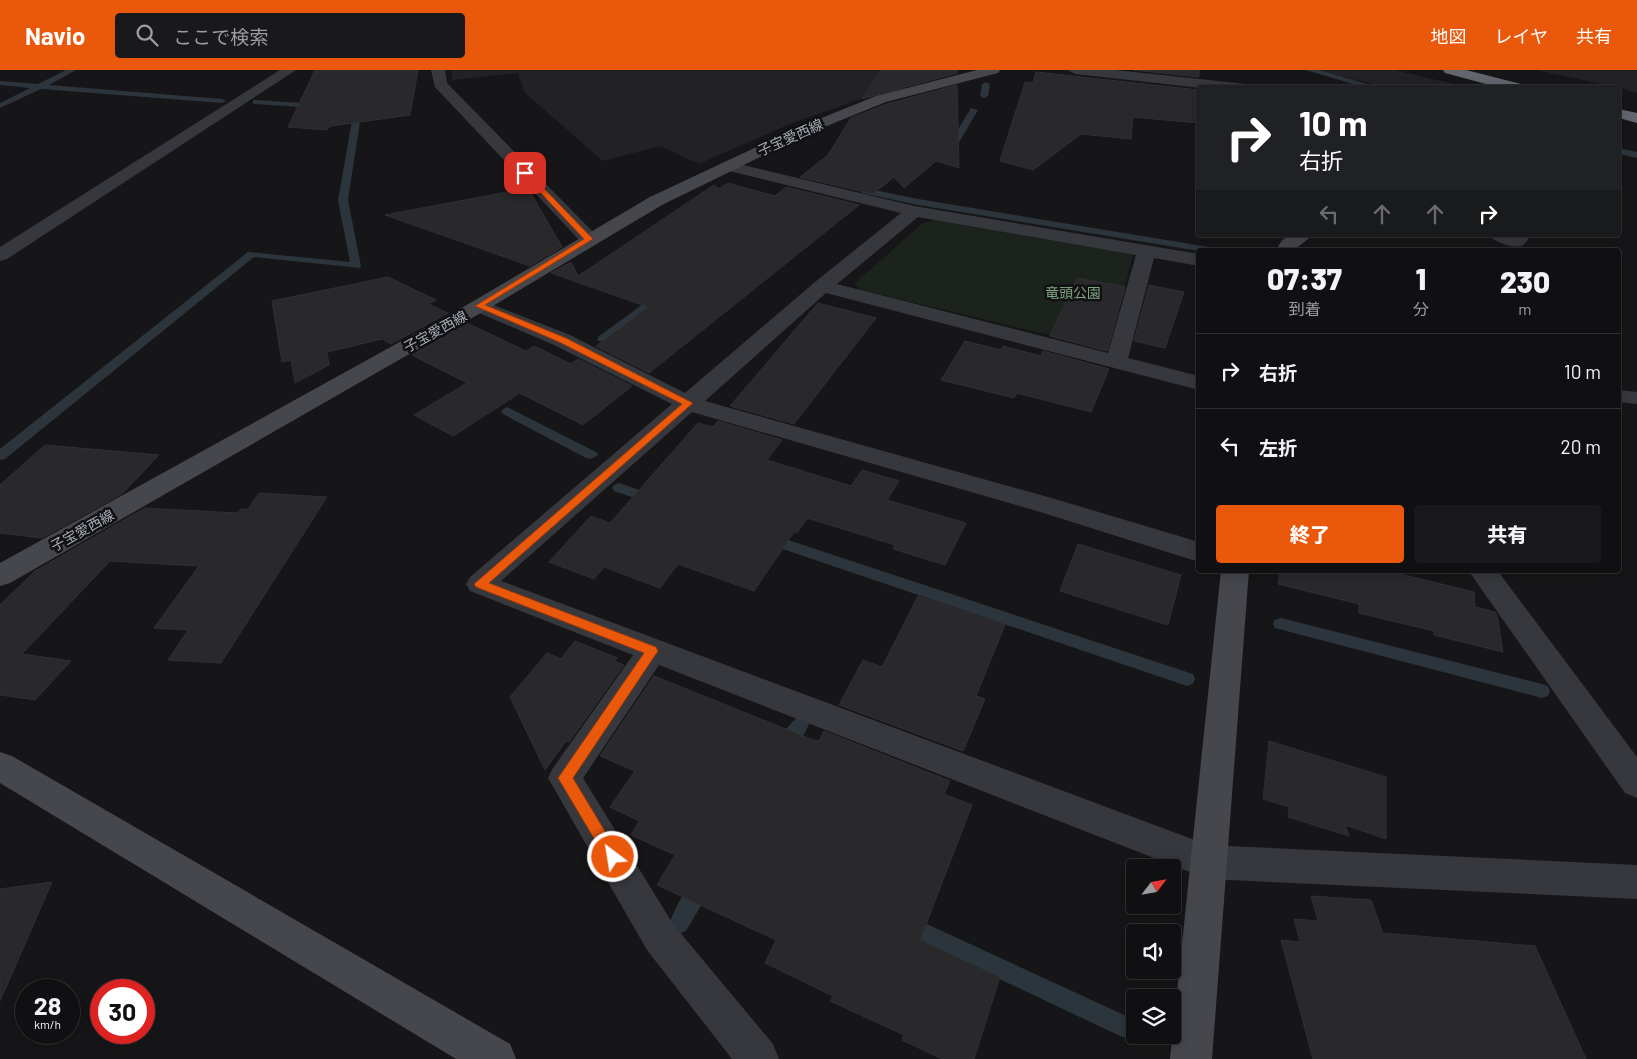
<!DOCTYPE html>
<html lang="ja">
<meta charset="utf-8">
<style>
:root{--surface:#101012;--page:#19191b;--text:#f1f3f6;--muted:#9c9d9f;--line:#303032;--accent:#ea580c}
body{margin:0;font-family:Barlow,"Noto Sans JP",sans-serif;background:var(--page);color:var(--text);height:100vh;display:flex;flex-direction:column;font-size:19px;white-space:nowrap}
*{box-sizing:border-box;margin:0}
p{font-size:16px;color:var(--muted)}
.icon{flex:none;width:28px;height:28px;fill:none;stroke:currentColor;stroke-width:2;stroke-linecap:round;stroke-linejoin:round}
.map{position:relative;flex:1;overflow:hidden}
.side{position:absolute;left:1196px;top:178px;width:425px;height:325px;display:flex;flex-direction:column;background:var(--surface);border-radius:5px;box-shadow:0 2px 12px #0003,0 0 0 1px var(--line)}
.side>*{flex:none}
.top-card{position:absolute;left:1196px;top:15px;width:425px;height:152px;border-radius:5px;box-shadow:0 2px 12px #0003,0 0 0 1px var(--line);background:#202124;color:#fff;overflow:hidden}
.needle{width:32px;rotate:59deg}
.controls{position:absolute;left:1126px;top:789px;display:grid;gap:10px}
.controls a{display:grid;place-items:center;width:55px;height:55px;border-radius:5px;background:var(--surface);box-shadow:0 2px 12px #0003,0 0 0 1px var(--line);font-size:25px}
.speed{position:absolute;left:15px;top:909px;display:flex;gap:10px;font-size:25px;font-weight:700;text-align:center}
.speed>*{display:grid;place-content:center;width:65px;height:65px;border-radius:50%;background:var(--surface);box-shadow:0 2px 12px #0003,0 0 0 1px var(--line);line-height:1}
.speed small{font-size:12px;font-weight:400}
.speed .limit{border:8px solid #d22;background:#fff;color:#111}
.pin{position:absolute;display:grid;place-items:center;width:42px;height:42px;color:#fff;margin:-21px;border-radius:10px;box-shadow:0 2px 8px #0006}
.me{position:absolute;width:55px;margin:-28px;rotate:329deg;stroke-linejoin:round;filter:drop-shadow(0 0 4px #0008)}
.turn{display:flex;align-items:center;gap:18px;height:105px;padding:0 20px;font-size:22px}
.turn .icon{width:65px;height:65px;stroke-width:2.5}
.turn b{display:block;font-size:35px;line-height:42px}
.lanes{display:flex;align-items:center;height:48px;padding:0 20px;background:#0003;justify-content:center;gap:25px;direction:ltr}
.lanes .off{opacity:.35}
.eta{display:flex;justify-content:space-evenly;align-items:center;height:85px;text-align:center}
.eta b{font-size:30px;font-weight:800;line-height:35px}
.cta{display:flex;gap:10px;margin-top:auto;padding:10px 20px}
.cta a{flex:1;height:58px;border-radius:5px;background:var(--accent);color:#fff;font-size:20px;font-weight:800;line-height:58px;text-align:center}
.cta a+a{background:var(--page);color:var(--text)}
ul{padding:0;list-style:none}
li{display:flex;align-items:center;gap:15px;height:75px;padding:0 20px;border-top:1px solid var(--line)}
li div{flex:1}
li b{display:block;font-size:19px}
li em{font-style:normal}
header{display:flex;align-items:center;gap:30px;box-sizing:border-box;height:70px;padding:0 25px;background:var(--accent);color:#fff}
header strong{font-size:24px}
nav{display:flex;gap:28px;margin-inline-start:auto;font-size:18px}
.search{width:350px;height:45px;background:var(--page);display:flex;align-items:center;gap:12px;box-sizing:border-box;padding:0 18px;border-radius:5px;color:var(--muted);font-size:19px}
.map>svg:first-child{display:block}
</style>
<header>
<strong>Navio</strong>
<div class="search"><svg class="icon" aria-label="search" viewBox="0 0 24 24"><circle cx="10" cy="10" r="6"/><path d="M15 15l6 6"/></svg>ここで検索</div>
<nav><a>地図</a><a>レイヤ</a><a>共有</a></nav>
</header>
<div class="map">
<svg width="1637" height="989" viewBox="0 0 1637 989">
<rect width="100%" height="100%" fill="#161618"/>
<g fill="#222225">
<path d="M 452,0 L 952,0 L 872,25 L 790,54 L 699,94 L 660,76 L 603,91 L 525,23 L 518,3 L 452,10 Z"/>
<path d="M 1316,0 L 1394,0 L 1467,17 L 1385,17 Z"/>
<path d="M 1536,0 L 1637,0 L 1637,23 L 1619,18 Z"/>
</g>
<path fill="#1c231d" d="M 934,150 L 1133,184 L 1109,279 L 861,220 L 855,213 L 923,153 Z"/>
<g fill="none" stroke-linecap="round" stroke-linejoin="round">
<g fill="#2c353c" fill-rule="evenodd">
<path d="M 66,0 L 76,0 L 49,15 L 222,29 L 226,31 L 222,33 L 41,19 L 0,38 L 0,33 L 30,18 L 0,15 L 0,11 L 38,14 Z"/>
<path d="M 369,0 L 377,0 L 362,39 L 348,130 L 361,196 L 360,198 L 254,187 L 5,389 L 0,390 L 0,379 L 248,182 L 350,192 L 338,130 L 354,39 Z"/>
<path d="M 1306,0 L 1319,0 L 1381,18 L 1366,18 Z"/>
<path d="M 986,12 L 990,14 L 988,26 L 984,28 L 980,26 L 982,14 Z"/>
<path d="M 256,30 L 319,34 L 323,36 L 319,38 L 253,34 L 253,30 Z"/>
<path d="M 971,38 L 978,40 L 959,72 L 947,82 L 941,82 L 941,78 L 953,68 Z"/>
<path d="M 1619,78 L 1637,82 L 1637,88 L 1619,84 Z"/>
<path d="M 865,118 L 918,129 L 1209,177 L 1214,180 L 1199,181 L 918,135 L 862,123 L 860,121 Z"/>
<path d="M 661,221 L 666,224 L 665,226 L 606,271 L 598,271 L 598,267 Z"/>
<path d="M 507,337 L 596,382 L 598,385 L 591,389 L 586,388 L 503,344 L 501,341 Z"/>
<path d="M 619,413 L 660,427 L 662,430 L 655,435 L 614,421 L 612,418 L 614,415 Z"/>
<path d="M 767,463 L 1193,604 L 1195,609 L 1193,614 L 1187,616 L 762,472 L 760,468 L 762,464 Z"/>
<path d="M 1281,548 L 1542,614 L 1548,616 L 1550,621 L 1548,626 L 1542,628 L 1275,558 L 1273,554 L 1275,550 Z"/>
<path d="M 800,647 L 806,649 L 809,654 C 803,666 794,691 778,685 L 775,680 C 780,669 789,651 800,647 Z"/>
<path d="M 702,806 L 709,808 L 712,815 L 709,822 L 686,861 L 679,864 L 672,861 L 669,854 C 675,839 687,811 702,806 Z"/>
<path d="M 905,844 L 1135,950 L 1136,966 L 1128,969 L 1120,966 L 898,861 L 895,854 L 898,847 Z"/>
</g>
</g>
<g fill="#29292c" stroke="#303034">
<path d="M 315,0 L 418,0 L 410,45 L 331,56 L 326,60 L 288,57 Z"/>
<path d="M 881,0 L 957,0 L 957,3 L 862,29 Z"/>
<path d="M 1133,0 L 1199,0 L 1199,7 Z"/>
<path d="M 1036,2 L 1199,20 L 1199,53 L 1133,47 L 1131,69 L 1081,64 L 1033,100 L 1000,91 L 1025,12 L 1033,13 Z"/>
<path d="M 957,15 L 959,98 L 936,91 L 904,118 L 894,107 L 873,124 L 800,107 L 828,85 L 851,48 L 887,34 Z"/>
<path d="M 728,113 L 775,126 L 786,117 L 859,135 L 649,303 L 596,276 L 648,237 L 551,203 L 571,192 L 578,206 L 714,115 L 719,119 Z"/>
<path d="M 528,118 L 562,177 L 530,196 L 385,145 Z"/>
<path d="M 388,207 L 436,230 L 428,234 L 448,243 L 391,274 L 382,269 L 327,282 L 329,295 L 295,313 L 291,290 L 282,292 L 272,231 Z"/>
<path d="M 1077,208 L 1125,217 L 1107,281 L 1050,266 Z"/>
<path d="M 1149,215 L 1184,222 L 1165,278 L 1134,271 Z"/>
<path d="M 818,233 L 876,248 L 794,354 L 730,336 Z"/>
<path d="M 467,253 L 526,281 L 534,276 L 571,294 L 578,289 L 632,316 L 583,355 L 520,323 L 453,366 L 414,345 L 467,313 L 412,285 Z"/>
<path d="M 965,271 L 1001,280 L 1003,276 L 1041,286 L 1043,281 L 1109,299 L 1091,342 L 1017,323 L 1014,328 L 941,310 Z"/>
<path d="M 718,351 L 782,370 L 767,390 L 851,416 L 862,400 L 899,411 L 887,430 L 966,453 L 945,495 L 893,479 L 895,475 L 807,448 L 797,463 L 794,462 L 754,521 L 678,494 L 660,518 L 604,497 L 594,509 L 549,492 L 591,446 L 610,453 L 698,353 L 713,357 Z"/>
<path d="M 45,375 L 159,385 L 122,424 L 42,468 L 0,463 L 0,415 Z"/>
<path d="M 259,423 L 327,427 L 221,593 L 168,590 L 188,560 L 154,558 L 199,496 L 110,491 L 22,584 L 71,591 L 35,630 L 0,625 L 0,535 L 35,501 L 145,438 L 238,443 L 241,439 L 248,439 Z"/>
<path d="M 1078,474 L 1181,505 L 1168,555 L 1060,521 Z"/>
<path d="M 1280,500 L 1384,500 L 1474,522 L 1475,537 L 1495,542 L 1497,545 L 1503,582 L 1434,565 L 1434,561 L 1359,543 L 1359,534 L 1278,514 Z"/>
<path d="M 918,526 L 1005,555 L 976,626 L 985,629 L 963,681 L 839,635 L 863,590 L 882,597 Z"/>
<path d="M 575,571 L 617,588 L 614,591 L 624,595 L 569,672 L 566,671 L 545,700 L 510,627 L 547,583 L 561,589 Z"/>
<path d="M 654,606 L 813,670 L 819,671 L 824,661 L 950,711 L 944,724 L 972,735 L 920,870 L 1000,907 L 974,989 L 942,989 L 902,970 L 904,965 L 830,931 L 833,926 L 765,893 L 776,870 L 657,815 L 675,785 L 631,765 L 639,751 L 610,737 L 635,701 L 600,686 Z"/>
<path d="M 1269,671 L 1386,707 L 1386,769 L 1345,755 L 1349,766 L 1288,747 L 1289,737 L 1263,729 Z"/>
<path d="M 52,812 L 0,931 L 0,819 Z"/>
<path d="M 1311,826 L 1371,830 L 1383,863 L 1535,876 L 1586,989 L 1313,989 L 1281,870 L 1300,872 L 1294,849 L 1318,851 Z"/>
</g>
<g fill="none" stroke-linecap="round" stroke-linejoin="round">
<path fill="#37383d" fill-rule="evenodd" d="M 1619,320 L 1637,322 L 1637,334 L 1619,332 Z"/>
<g fill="#37383d" fill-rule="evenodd">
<path d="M 280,0 L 296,0 L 7,189 L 0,191 L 0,177 Z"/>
<path d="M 431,0 L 445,0 L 447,13 L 596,165 L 598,169 L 596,173 L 582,173 L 435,17 Z"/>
<path d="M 1068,0 L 1115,0 L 1246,14 L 1253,18 L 1201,18 L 1075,4 Z"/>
<path d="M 727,91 L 914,136 L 1199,184 L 1199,196 L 1154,188 L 1128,288 L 1199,306 L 1199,320 L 826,223 L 705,331 L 1055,429 L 1199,472 L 1199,492 L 1037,441 L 692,342 L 501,511 L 1208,775 L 1637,795 L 1637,829 L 1208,809 L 659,595 L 583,708 L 673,854 L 773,974 L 779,989 L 732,989 L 647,880 L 548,708 L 553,698 L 633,585 L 470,521 L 466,514 L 470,507 L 672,334 L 554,275 L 472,240 L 469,236 L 472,232 L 479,230 L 486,232 L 570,265 L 685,323 L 815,212 L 901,143 L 721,99 L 719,96 L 721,93 ZM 918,147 L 1136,185 L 1108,283 L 837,214 Z"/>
<path d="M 1489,165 L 1531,165 C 1529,168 1526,173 1523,175 C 1516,180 1493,172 1489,165 Z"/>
<path d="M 1468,500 L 1497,500 L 1637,687 L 1637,728 L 1625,723 Z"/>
</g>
<g fill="#45474d" fill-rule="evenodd">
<path d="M 977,0 L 1000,0 L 998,3 L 886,32 L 807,64 L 662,135 L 486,240 L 10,513 L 0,516 L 0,493 L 472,232 L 650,127 L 797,58 L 876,26 Z"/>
<path d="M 1291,165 L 1313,165 L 1294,180 L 1276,180 L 1282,170 Z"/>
<path d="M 1221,500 L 1249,500 L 1212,989 L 1170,989 Z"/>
<path d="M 0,682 L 12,686 L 510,974 L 516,989 L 456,989 L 0,713 Z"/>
</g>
<g fill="#63666e" fill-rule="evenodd">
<path d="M 1443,0 L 1466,0 L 1525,15 L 1527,18 L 1501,18 L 1445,3 Z"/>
<path d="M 1619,39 L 1637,43 L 1637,53 L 1619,48 Z"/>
</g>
</g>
<path fill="#ea580c" stroke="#983908" d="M 523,102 L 528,102 L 593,169 L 485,235 L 566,268 L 693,333 L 489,513 L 656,577 L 658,581 L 573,708 L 618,783 L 620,787 L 618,792 L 613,794 L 608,792 L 558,708 L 644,583 L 476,517 L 474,514 L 682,334 L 559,272 L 475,236 L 584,169 L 523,104 Z"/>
<g text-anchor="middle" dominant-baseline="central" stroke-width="5" stroke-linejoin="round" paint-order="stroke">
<g font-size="14" fill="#a8adb8" stroke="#111113">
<text transform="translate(790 67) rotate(-24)">子宝愛西線</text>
<text transform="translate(435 261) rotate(-29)">子宝愛西線</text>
<text transform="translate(82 460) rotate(-29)">子宝愛西線</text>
</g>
<g font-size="14" fill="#7fa381" stroke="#111113">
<text x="1073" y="222">竜頭公園</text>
</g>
</g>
</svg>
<div class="controls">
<a><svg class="needle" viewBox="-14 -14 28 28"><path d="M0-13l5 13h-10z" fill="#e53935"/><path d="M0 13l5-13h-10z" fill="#9c9d9f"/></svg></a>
<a><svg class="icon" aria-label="sound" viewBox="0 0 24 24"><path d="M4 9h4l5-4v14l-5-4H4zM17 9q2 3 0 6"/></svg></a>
<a><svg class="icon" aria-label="layers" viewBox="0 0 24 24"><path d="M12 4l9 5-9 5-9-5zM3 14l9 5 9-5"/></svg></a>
</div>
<div class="speed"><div>28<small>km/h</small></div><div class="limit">30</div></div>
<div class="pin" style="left:525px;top:103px;background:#d93025"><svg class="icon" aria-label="arrive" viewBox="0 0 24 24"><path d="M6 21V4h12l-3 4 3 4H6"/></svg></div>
<svg class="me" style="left:613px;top:787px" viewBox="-20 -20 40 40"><circle r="17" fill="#ea580c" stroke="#fff" stroke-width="3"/><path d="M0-11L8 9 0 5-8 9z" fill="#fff"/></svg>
<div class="top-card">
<div class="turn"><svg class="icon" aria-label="right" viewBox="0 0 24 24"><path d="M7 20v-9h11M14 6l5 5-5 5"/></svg><div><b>10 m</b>右折</div></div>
<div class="lanes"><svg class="icon off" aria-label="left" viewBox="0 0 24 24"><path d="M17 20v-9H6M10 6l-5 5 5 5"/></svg><svg class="icon off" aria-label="ahead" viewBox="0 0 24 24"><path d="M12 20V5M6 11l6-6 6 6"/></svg><svg class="icon off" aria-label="ahead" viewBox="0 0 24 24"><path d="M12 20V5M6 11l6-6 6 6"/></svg><svg class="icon" aria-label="right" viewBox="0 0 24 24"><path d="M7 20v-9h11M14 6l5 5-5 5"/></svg></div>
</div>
<section class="side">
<div class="eta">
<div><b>07:37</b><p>到着</p></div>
<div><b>1</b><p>分</p></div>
<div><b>230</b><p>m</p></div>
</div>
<ul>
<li><svg class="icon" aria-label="right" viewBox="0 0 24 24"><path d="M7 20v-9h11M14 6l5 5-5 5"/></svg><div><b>右折</b></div><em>10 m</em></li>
<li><svg class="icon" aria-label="left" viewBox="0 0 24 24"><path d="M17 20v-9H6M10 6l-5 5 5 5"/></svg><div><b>左折</b></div><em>20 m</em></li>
</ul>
<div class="cta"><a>終了</a><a>共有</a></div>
</section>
</div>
